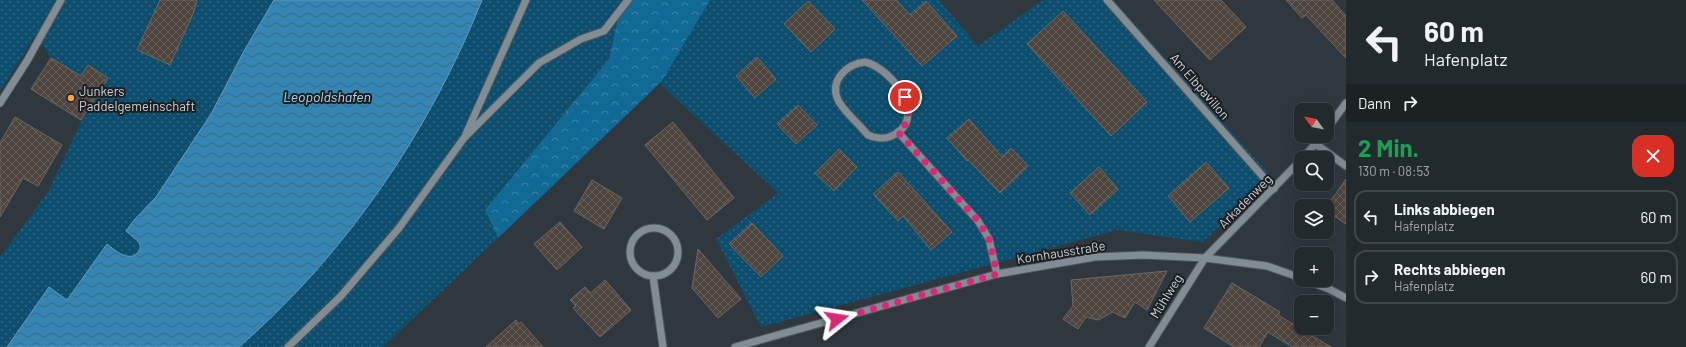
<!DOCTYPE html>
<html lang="de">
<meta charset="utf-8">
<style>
:root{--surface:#232a2e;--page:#2b3236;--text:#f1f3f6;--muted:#a3a7aa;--line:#40464a}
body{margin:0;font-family:Barlow,sans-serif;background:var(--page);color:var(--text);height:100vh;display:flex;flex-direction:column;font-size:15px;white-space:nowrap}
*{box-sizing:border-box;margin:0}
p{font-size:13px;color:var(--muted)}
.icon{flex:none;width:22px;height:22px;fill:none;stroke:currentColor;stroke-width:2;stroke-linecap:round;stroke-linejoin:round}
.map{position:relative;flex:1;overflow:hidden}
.details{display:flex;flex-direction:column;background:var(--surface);width:340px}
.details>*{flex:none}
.guide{background:#232a2e;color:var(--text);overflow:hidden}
.needle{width:26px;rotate:303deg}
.tools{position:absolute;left:1294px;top:103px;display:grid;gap:8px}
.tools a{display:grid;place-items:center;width:40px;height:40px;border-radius:8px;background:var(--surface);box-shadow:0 4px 16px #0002,0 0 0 1px var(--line);font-size:20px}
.pin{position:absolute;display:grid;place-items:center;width:34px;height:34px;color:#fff;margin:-17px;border:2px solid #fff;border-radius:50%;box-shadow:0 1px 4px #0007}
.me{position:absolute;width:44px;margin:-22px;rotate:75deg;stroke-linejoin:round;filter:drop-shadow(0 0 3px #0008)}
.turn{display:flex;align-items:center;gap:14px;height:84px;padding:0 12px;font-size:18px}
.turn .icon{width:52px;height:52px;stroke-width:2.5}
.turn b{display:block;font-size:28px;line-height:34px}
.then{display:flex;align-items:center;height:38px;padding:0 12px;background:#0003;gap:8px;font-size:15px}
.round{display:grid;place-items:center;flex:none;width:42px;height:42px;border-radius:12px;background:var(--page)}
.overview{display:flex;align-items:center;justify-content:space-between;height:68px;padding:0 12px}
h1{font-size:24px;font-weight:700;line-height:30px;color:#1e9e55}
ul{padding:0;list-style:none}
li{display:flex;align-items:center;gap:12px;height:54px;margin:0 8px 6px;padding:0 4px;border:2px solid var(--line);border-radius:12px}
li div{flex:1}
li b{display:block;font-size:15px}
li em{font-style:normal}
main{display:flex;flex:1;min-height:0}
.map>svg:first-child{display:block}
</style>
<main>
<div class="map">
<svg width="1346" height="347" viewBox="0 0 1346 347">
<defs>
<pattern id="grass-dots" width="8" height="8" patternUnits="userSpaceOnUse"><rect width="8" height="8" fill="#0d4e6f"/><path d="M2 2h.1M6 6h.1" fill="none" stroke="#2f6783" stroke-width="1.8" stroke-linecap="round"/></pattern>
<pattern id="forest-crowns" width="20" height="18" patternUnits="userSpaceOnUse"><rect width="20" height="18" fill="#116a96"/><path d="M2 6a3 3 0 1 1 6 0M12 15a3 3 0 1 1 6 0" fill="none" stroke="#3e85a9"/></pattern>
<pattern id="water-waves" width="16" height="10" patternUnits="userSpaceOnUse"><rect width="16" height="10" fill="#3585b2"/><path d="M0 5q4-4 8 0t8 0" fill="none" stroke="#386c8a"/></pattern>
<pattern id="building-cross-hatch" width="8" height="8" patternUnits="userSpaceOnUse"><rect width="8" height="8" fill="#4d453e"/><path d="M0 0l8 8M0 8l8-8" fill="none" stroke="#655f59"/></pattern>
</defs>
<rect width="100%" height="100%" fill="#2f383e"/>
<g fill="url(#grass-dots)">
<path d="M 0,0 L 274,0 L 244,51 L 211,114 L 156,197 L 134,220 L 126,231 L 139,242 C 141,246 140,250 137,254 C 128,262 115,249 107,244 L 67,300 L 49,287 L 7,347 L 0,347 L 0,257 L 48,192 L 82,120 L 108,78 L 81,76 L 51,58 L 36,34 L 0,91 Z"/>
<path d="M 482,0 L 622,0 L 609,59 L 485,210 L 498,238 L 383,347 L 239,347 C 346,254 430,131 482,0 Z"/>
<path d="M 709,0 L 939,0 L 978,46 L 1043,0 L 1113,0 L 1271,176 L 1203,242 L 1117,230 L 761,327 L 716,239 L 778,193 L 660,84 Z"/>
</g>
<path fill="url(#forest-crowns)" d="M 622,0 L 710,0 L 662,81 L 498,238 L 485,210 L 609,59 Z"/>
<path fill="url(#water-waves)" stroke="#639cbd" d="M 274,0 L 482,0 C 430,131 346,254 239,347 L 7,347 L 49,287 L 67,300 L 107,244 C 115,250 130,264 139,251 C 141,248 140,245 139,242 L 126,231 L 134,220 L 156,197 L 211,114 L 244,51 Z"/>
<g fill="url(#building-cross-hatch)" stroke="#706760">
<path d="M 160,0 L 197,0 L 193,14 L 170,65 L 137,50 Z"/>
<path d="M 862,0 L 896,0 L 910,15 L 926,1 L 957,36 L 922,66 Z"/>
<path d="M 1154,0 L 1221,0 L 1246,27 L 1210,60 Z"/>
<path d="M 1286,0 L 1332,0 L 1346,16 L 1346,58 L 1306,15 L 1302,18 Z"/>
<path d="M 808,1 L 835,29 L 811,52 L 784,24 Z"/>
<path d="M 1063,11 L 1147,102 L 1111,136 L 1027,44 Z"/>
<path d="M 757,57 L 776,79 L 755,98 L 736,76 Z"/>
<path d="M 51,58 L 81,76 L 88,65 L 108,78 L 81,120 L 31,89 Z"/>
<path d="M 798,105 L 817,125 L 796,144 L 777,124 Z"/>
<path d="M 15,117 L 62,145 L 38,186 L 23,178 L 0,217 L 0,143 Z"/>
<path d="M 969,119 L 1002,157 L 1011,148 L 1028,166 L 1000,193 L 968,160 L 967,161 L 947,138 Z"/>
<path d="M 673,122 L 734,198 L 707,220 L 645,145 Z"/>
<path d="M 839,149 L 857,167 L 834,191 L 815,173 Z"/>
<path d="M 1206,162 L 1229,188 L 1190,222 L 1168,196 Z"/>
<path d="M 1099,167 L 1118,189 L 1090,215 L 1070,193 Z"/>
<path d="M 898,172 L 952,232 L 931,250 L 903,216 L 898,221 L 873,194 Z"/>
<path d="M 1346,179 L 1346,224 L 1327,211 L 1327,206 Z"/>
<path d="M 592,180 L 622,198 L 604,229 L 574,211 Z"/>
<path d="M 560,222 L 582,247 L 557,270 L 534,244 Z"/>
<path d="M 752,223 L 783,256 L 761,277 L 729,244 Z"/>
<path d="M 698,249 L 741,299 L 718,318 L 692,288 Z"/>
<path d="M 1167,271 L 1147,310 L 1135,302 L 1125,318 L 1113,312 L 1098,320 L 1086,317 L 1078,329 L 1063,319 L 1073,306 L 1071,280 Z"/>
<path d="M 605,280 L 631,310 L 600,337 L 573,308 L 576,306 L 570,300 L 585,287 L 591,293 Z"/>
<path d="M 1232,283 L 1280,312 L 1278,315 L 1331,347 L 1292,347 L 1268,332 L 1259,347 L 1234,347 L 1204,328 Z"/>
<path d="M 516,320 L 518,324 L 521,322 L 543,347 L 486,347 Z"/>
</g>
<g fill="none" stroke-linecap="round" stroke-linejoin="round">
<g stroke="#4e555a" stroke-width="9">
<g id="minor">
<path d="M 1107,0 L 1274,189"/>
<path d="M 865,62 C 892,68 932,121 889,137 C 883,139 874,138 868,135 C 865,132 861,127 858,124 C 851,117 842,108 838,100 C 829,80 847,64 865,62 Z"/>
<path d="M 0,103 L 27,61 L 61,0"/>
<path d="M 1327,129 L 1346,103"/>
<path d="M 898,132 L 978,221 L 989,239 L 997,274"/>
<path d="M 466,134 L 526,0"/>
<path d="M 1316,144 L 1346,166"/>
<path d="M 1303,158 L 1322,136"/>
<circle cx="654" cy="252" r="24"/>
<path d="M 653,276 L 663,347"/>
<path d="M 1305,280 L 1329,289 L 1346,298"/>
<path d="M 288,347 L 341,296 L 399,228 L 464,138 L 539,63 L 581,39 L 604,31 L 628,0"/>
<path d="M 735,347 L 997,274 L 1095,257 L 1143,255 L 1205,258 L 1267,266 L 1301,278"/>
<path d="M 1149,347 L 1205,258 L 1301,160"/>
</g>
</g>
<use href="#minor" stroke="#818c93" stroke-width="7"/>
</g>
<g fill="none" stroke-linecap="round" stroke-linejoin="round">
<path stroke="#db2777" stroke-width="7" stroke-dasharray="0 12.6" d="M 837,319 L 997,274 L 989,239 L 978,221 L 898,132 C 910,123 910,110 905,97"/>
</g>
<circle fill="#f7a148" stroke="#1b1f22" stroke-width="1.5" cx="71" cy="98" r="4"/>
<g text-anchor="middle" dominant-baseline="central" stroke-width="4" stroke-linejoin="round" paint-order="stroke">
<g font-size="13" fill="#cdd2d6" stroke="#1b1f22">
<text transform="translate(1200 86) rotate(49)">Am Elbpavillon</text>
<text transform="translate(1245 201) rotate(-45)">Arkadenweg</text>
<text transform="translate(1061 252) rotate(-9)">Kornhausstraße</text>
<text transform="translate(1166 296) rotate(-58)">Mühlweg</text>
</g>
<g font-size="13" fill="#cdd2d6" stroke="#1b1f22" text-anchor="start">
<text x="79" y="91">Junkers<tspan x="79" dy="15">Paddelgemeinschaft</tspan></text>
</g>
<g font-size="14" font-style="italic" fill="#b1d7f0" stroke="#1b1f22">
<text x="327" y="96">Leopoldshafen</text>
</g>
</g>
</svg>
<div class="tools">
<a><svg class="needle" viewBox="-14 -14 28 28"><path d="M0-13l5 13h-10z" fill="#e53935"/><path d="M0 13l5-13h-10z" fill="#a3a7aa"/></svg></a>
<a><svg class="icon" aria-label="search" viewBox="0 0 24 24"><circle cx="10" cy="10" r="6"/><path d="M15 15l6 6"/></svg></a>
<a><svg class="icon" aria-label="layers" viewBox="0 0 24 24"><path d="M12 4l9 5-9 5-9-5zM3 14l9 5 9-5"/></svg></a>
<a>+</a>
<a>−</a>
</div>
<div class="pin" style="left:905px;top:97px;background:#d93025"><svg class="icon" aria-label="arrive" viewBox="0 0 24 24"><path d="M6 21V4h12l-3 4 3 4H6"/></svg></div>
<svg class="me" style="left:837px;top:319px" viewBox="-20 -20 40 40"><path d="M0-17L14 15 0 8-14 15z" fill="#db2777" stroke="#fff" stroke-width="4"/></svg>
</div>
<section class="details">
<div class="guide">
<div class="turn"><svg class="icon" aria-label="left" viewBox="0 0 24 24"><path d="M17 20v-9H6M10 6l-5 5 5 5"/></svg><div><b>60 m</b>Hafenplatz</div></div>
<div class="then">Dann<svg class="icon" aria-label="right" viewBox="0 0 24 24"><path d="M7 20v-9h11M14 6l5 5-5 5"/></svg></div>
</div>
<div class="overview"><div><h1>2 Min.</h1><p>130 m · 08:53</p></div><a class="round" style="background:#d93025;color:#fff"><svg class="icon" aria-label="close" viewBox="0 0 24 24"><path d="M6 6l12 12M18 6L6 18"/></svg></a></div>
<ul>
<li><svg class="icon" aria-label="left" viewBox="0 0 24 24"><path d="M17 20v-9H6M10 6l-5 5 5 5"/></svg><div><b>Links abbiegen</b><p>Hafenplatz</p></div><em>60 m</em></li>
<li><svg class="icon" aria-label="right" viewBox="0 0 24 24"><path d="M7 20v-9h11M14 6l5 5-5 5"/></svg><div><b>Rechts abbiegen</b><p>Hafenplatz</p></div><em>60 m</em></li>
</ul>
</section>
</main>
